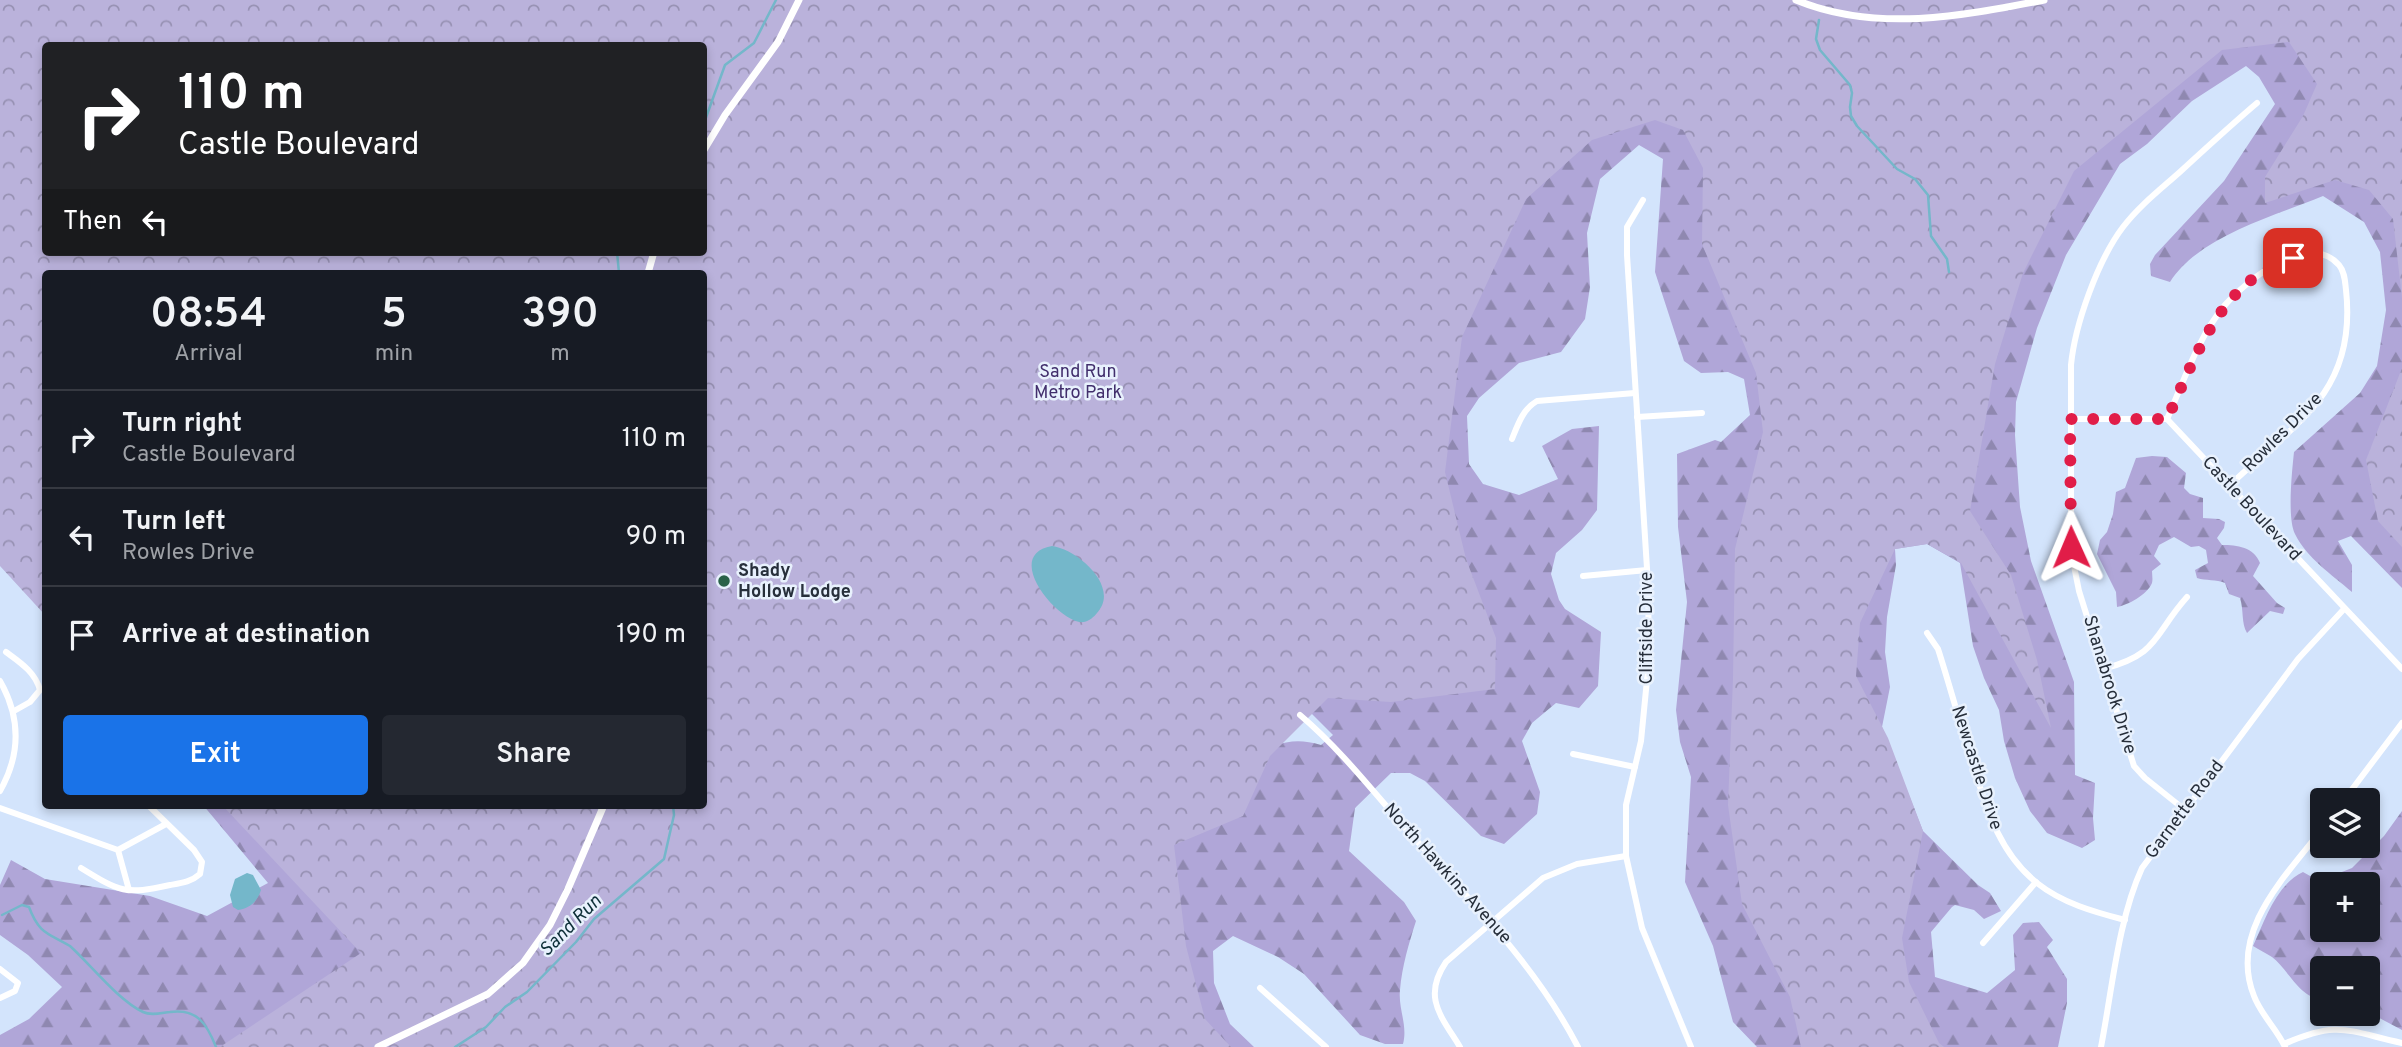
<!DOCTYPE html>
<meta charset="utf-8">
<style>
:root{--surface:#171b24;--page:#242831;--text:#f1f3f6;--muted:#9ea1a6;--line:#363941;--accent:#1a73e8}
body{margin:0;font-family:Overpass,sans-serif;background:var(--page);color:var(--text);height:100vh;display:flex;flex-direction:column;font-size:26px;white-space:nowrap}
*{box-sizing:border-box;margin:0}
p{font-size:23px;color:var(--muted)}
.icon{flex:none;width:38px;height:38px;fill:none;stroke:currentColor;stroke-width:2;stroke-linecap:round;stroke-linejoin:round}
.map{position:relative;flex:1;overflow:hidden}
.sheet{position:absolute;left:42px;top:270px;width:665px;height:539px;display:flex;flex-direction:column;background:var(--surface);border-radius:7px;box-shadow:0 4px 10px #0003}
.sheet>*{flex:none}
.hud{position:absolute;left:42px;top:42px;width:665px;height:214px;border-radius:7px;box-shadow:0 4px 10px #0003;background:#202124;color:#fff;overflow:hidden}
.buttons{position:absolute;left:2310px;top:788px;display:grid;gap:14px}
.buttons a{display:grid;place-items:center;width:70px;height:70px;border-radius:7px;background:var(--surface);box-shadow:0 4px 10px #0003;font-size:35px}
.pin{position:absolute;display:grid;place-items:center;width:60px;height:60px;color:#fff;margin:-30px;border-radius:14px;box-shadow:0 4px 10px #0006}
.me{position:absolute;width:77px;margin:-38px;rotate:359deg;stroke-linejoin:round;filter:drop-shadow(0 0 5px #0008)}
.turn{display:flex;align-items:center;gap:24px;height:147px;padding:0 21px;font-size:32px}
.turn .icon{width:91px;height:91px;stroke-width:2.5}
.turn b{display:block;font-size:49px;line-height:60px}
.then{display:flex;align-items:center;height:66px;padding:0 21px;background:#0003;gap:14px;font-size:26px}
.eta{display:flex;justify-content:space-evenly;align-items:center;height:119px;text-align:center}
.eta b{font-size:42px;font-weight:600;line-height:49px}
.primary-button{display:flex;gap:14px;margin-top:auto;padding:14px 21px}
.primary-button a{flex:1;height:80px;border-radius:7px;background:var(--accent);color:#fff;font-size:28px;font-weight:600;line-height:80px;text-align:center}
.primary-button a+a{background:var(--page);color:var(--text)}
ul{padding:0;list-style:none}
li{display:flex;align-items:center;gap:21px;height:98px;padding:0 21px;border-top:2px solid var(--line)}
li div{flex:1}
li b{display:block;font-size:26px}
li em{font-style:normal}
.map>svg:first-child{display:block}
</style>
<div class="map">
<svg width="2402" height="1047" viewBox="0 0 2402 1047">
<defs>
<pattern id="forest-firs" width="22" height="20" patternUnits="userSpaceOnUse" patternTransform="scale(1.75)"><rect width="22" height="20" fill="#b0a6d8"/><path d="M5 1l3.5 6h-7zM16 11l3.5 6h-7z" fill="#8f88b0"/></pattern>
<pattern id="park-crowns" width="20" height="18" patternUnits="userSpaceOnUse" patternTransform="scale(1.75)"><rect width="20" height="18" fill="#bab2db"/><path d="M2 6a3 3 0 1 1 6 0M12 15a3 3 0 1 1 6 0" fill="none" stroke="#9791b3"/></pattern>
</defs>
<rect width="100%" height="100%" fill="#d3e4fc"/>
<g fill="url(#forest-firs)" fill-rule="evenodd">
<path d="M 2402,0 L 2402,588 L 2351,536 L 2338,541 L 2352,565 L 2352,592 C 2331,574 2307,558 2295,534 C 2287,518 2292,471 2294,452 L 2360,393 L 2377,366 L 2386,310 L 2380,252 L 2364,222 L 2323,196 C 2275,216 2199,236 2170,282 L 2151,276 L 2150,264 L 2155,255 L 2224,181 L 2275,104 L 2259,77 L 2246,66 L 2192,101 L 2147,144 L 2120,164 L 2066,255 L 2037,328 L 2016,402 L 2015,435 L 2020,507 L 2031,561 L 2074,682 L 2075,775 L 2095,783 L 2093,818 L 2095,840 L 2082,848 L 2047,833 L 2030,811 L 2015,778 L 2004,741 L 1999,710 L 1984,678 L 1973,646 L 1960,563 L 1927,544 L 1895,549 L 1896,565 L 1887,617 L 1885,652 L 1890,687 L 1882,727 L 1923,831 L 1978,885 L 1990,893 L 2001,911 L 1984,919 L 1974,910 L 1955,905 L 1952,907 L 1931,932 L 1935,977 L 1987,993 L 2015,970 L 2013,935 L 2023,923 L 2039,922 L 2053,940 L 2047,947 L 2067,979 L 2067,1003 L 2058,1047 L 1757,1047 L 1733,1022 L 1713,946 L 1685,882 L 1691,777 L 1680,742 L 1676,710 L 1687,602 L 1678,527 L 1677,454 L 1715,440 L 1721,442 L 1750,415 L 1744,379 L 1728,372 L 1701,373 L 1684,361 L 1655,272 L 1663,159 L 1639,145 L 1600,179 L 1587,233 L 1590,287 L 1585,319 L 1561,352 L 1519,363 L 1479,398 L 1467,416 L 1469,464 L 1483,484 L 1519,495 L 1558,479 L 1542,446 L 1572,429 L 1599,426 L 1597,510 L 1582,530 L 1556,553 L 1551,574 L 1559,600 L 1565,609 L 1601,632 L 1598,686 L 1579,708 L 1556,703 L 1532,723 L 1522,741 L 1540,792 L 1537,814 L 1504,844 L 1481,836 L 1425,781 L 1410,773 L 1391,773 L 1355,808 L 1349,851 L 1404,902 L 1416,921 C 1409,943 1402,966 1400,990 C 1398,1009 1408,1025 1403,1044 L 1385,1044 L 1360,1035 L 1304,974 L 1278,957 L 1233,936 L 1213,951 L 1214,983 L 1230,1024 L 1254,1047 L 0,1047 L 0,1035 L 29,1019 L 62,987 L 28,955 L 0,935 L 0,885 L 11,860 L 45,879 L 150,896 L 207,916 L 268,883 L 203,805 L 704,805 L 704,273 L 46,273 L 0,4 ZM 46,46 L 704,46 L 704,252 L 46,252 ZM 1301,703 L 1333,735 L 1321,745 C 1303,740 1291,740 1273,746 Z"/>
<path d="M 2152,456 L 2167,457 L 2186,473 L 2184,488 L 2190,494 L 2203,498 L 2203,518 L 2219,519 L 2225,522 L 2224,528 L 2217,538 L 2222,545 C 2237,545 2254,547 2260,563 L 2253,576 L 2277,603 L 2285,608 L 2283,614 L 2270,611 L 2247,633 C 2241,623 2244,611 2240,598 L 2229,594 L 2225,583 C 2216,579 2206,581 2197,578 L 2195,570 L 2208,563 L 2206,550 L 2199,546 L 2191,547 L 2174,537 L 2159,545 L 2154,556 L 2161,564 L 2152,571 C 2152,575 2153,579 2152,583 C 2147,595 2128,605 2117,607 L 2116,592 L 2097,554 L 2100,540 L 2107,532 L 2113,514 L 2116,492 L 2125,488 L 2136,458 Z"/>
<path d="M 2402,811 L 2402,1030 L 2368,1012 L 2368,968 L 2322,968 L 2322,999 C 2300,999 2288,969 2272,957 C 2266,953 2259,950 2253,946 C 2265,920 2276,885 2303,872 L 2319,881 L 2352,868 L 2384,836 ZM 2322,884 L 2368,884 L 2368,929 L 2322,929 Z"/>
</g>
<g fill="url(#park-crowns)" fill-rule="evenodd">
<path d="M 0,0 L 2402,0 L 2402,298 L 2393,219 L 2369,190 L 2335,180 L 2265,203 L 2265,177 L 2303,116 L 2317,84 L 2289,42 L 2222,50 L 2074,171 L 2023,273 L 1995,364 L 1970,511 L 2011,575 L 2037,660 L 2051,728 L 1961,563 L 1927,544 L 1895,549 L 1860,623 L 1856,676 L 1888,738 L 1923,831 L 1902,938 L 1909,982 L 1939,1043 L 1944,1047 L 1801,1047 L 1790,997 L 1742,904 L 1728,805 L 1733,679 L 1735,549 L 1763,432 L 1756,373 L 1702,244 L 1703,168 L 1683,130 L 1655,120 L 1592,140 L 1526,199 L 1462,337 L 1445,472 L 1466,559 L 1496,638 L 1495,689 L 1391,702 L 1328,698 L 1270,756 L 1243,816 L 1174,845 L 1186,946 L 1205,1019 L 1231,1047 L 220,1047 L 361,953 L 222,805 L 704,805 L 704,273 L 46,273 L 45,615 L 0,566 ZM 46,46 L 704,46 L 704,252 L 46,252 Z"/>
<path d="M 2402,368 L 2402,547 L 2378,521 L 2366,460 Z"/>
</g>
<g fill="#74b7ca">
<path d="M 1052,546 C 1077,549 1121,587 1097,613 C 1094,617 1089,621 1084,622 C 1061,626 1000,555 1052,546 Z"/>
<path d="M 247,873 L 253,875 L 261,890 C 257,902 250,908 238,910 L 233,907 L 230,895 L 235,879 Z"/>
</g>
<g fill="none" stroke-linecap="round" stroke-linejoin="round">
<g stroke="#74b7ca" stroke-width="2.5">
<path d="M 1819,20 L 1816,39 L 1820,50 L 1850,85 L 1852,93 L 1850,107 L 1851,116 L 1857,126 L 1897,169 L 1915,179 L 1928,195 L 1931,236 L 1947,259 L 1949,272"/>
<path d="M 704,123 L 725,65 L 754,43 L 776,0"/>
<path d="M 617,252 L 619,273"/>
<path d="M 2,915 L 22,905 L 29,907 C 39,934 48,933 70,946 C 91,965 118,1000 143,1012 C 151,1016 161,1013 170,1012 C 197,1008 207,1024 216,1047"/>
<path d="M 455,1047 L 486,1027 L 505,1007 L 527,992 L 576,942 L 594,919 L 664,859 L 674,815 L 673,805"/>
</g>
<g stroke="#fff" stroke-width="6">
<path d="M 1643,200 L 1627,227 L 1627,255 L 1648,584 L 1649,659 L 1641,741 L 1626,805 L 1626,856 L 1642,928 L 1691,1047"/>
<path d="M 1637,417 L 1702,413"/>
<path d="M 2070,419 L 2167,419 L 2402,669"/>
<path d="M 2167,419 C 2184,381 2198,337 2225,305 C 2246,281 2308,230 2339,265 C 2345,272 2345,282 2346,290 C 2350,326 2345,362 2324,393 C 2302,425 2258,458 2229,486"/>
<path d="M 1512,439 C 1518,424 1523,409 1537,401 L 1635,393"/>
<path d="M 1583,576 L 1647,570"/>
<path d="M 1927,633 L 1938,649 C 1950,686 1960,724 1972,762 C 1986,806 1998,852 2037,883 C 2062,903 2094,912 2125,920"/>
<path d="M 6,652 C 21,663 35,672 40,690 L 30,702 L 14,711"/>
<path d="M 2103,669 C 2160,654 2153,635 2187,597"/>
<path d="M 0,681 C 21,718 21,754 0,791"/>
<path d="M 1300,715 C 1339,748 1372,790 1406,829 C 1468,898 1535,964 1578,1047"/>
<path d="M 1573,754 L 1635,767"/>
<path d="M 2344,800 L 2402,723"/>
<path d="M 0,808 L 118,850 L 129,890"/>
<path d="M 2185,810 L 2145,778 L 2134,766 L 2079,591 L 2073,561 L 2071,527 L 2071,365 C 2075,324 2098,260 2123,227 C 2140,205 2161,189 2181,171 C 2206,148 2231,125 2257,103"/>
<path d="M 118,850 L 166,824"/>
<path d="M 81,868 C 120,892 125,895 170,885 C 182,883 191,882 200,874 L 202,862 L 194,850 L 148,805"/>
<path d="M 1983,943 L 2036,882"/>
<path d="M 0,969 L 18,983 L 15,991 L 0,998"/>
<path d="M 1260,988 L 1326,1047"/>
<path d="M 2284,1044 C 2339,1020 2347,1031 2402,1043"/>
<path d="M 1460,1047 C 1441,1016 1422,997 1446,962 L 1543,878 L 1577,864 L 1626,856"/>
<path d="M 2101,1047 C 2112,991 2118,920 2142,868 L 2298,659 L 2344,609"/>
<path d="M 2285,1047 C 2277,1029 2261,1015 2254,996 C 2228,931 2286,876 2322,829"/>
</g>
<g stroke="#fff" stroke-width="7">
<path d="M 1796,0 C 1876,33 1962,16 2044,0"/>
<path d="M 704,150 L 725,115 L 778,42 L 799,0"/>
<path d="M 648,273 L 654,252"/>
<path d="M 378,1047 L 488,994 L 523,963 L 550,925 L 568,889 L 604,805"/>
</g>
</g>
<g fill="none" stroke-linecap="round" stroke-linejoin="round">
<path stroke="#e11d48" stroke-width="12" stroke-dasharray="0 21.6" d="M 2071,547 L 2070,419 L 2167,419 C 2196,357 2220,280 2293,258"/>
</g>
<circle fill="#2a6249" stroke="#e8f1fd" stroke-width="2.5" cx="724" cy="581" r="7"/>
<g text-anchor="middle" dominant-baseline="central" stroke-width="5" stroke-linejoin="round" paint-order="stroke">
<g font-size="18" fill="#412e6c" stroke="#e8f1fd">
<text x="1078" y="372">Sand Run<tspan x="1078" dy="21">Metro Park</tspan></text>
</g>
<g font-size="18" fill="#272f3b" stroke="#e8f1fd">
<text transform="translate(2283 433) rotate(-45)">Rowles Drive</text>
<text transform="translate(2251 509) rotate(47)">Castle Boulevard</text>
<text transform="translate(1647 628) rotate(-90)">Cliffside Drive</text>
<text transform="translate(2109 685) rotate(73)">Shanabrook Drive</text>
<text transform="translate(1976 768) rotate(72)">Newcastle Drive</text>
<text transform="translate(2185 810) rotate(-53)">Garnette Road</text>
<text transform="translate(1447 874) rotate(48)">North Hawkins Avenue</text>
</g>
<g font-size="18" font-weight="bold" fill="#272f3b" stroke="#e8f1fd" text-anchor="start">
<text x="738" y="571">Shady<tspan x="738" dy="21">Hollow Lodge</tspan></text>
</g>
<g font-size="19" font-style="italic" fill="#0e3039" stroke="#e8f1fd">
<text transform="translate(571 926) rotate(-45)">Sand Run</text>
</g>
</g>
</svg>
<div class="buttons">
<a><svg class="icon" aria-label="layers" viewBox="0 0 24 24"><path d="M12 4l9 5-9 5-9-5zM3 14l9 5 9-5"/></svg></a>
<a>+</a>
<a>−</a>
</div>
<div class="pin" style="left:2293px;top:258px;background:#d93025"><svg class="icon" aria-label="arrive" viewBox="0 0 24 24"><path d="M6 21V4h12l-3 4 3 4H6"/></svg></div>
<svg class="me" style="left:2071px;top:547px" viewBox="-20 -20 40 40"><path d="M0-17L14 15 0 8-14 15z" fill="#e11d48" stroke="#fff" stroke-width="4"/></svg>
<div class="hud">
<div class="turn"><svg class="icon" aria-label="right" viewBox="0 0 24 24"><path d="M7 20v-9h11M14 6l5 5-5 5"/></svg><div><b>110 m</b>Castle Boulevard</div></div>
<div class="then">Then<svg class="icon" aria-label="left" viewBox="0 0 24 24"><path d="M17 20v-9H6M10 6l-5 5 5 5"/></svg></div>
</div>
<section class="sheet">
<div class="eta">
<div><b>08:54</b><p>Arrival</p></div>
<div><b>5</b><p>min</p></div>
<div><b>390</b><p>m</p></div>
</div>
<ul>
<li><svg class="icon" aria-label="right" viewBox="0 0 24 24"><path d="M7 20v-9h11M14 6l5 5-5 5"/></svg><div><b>Turn right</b><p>Castle Boulevard</p></div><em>110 m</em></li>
<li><svg class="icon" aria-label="left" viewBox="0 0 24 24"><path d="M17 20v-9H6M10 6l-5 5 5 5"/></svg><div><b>Turn left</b><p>Rowles Drive</p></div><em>90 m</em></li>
<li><svg class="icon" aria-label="arrive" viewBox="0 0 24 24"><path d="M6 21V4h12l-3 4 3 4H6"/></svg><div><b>Arrive at destination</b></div><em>190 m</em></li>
</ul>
<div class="primary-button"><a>Exit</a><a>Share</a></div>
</section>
</div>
